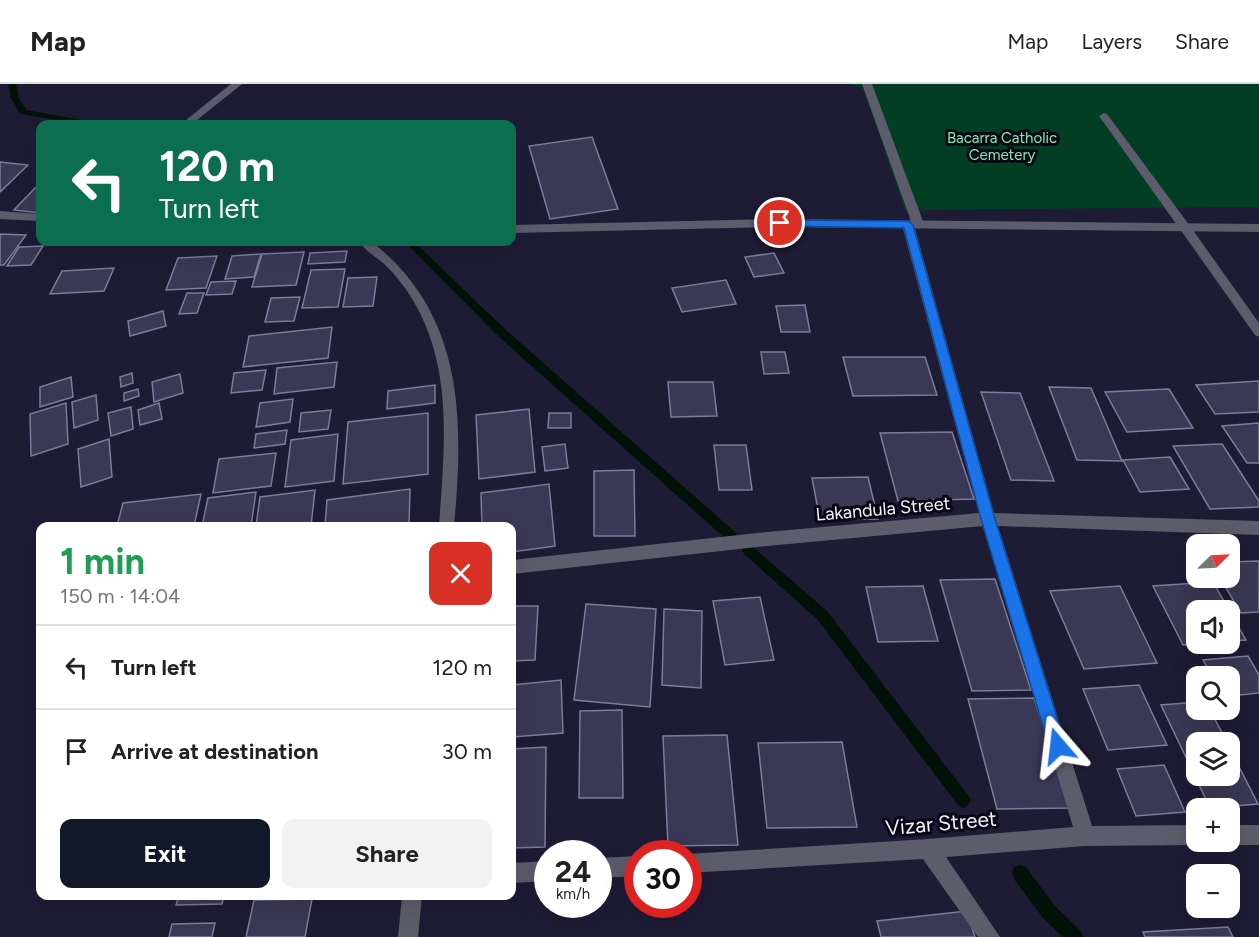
<!DOCTYPE html>
<meta charset="utf-8">
<style>
:root{--surface:#fff;--page:#f2f2f2;--text:#222;--muted:#767676;--line:#e0e0e0;--accent:#111827}
body{margin:0;font-family:Figtree,sans-serif;background:var(--page);color:var(--text);height:100vh;display:flex;flex-direction:column;font-size:22px;white-space:nowrap}
*{box-sizing:border-box;margin:0}
p{font-size:20px;color:var(--muted)}
.icon{flex:none;width:33px;height:33px;fill:none;stroke:currentColor;stroke-width:2;stroke-linecap:round;stroke-linejoin:round}
.map{position:relative;flex:1;overflow:hidden}
.sheet{position:absolute;left:36px;top:438px;width:480px;height:378px;display:flex;flex-direction:column;background:var(--surface);border-radius:12px;box-shadow:0 6px 24px #0002}
.sheet>*{flex:none}
.top-card{position:absolute;left:36px;top:36px;width:480px;height:126px;border-radius:12px;box-shadow:0 6px 24px #0002;background:#0b6e4f;color:#fff;overflow:hidden}
.needle{width:39px;rotate:66deg}
.buttons{position:absolute;left:1186px;top:450px;display:grid;gap:12px}
.buttons a{display:grid;place-items:center;width:54px;height:54px;border-radius:12px;background:var(--surface);box-shadow:0 6px 24px #0002;font-size:30px}
.speed{position:absolute;left:534px;top:756px;display:flex;gap:12px;font-size:30px;font-weight:700;text-align:center}
.speed>*{display:grid;place-content:center;width:78px;height:78px;border-radius:50%;background:var(--surface);box-shadow:0 6px 24px #0002;line-height:1}
.speed small{font-size:15px;font-weight:400}
.speed .limit{border:9px solid #d22;background:#fff;color:#111}
.pin{position:absolute;display:grid;place-items:center;width:51px;height:51px;color:#fff;margin:-26px;border:3px solid #fff;border-radius:50%;box-shadow:0 2px 6px #0007}
.me{position:absolute;width:66px;margin:-33px;rotate:343deg;stroke-linejoin:round;filter:drop-shadow(0 0 4px #0008)}
.turn{display:flex;align-items:center;gap:21px;height:126px;padding:0 24px;font-size:27px}
.turn .icon{width:78px;height:78px;stroke-width:2.5}
.turn b{display:block;font-size:42px;line-height:51px}
.round{display:grid;place-items:center;flex:none;width:63px;height:63px;border-radius:12px;background:var(--page)}
.summary{display:flex;align-items:center;justify-content:space-between;height:102px;padding:0 24px}
h1{font-size:36px;font-weight:700;line-height:45px;color:#1e9e55}
.action{display:flex;gap:12px;margin-top:auto;padding:12px 24px}
.action a{flex:1;height:69px;border-radius:12px;background:var(--accent);color:#fff;font-size:24px;font-weight:700;line-height:69px;text-align:center}
.action a+a{background:var(--page);color:var(--text)}
ul{padding:0;list-style:none}
li{display:flex;align-items:center;gap:18px;height:84px;padding:0 24px;border-top:2px solid var(--line)}
li div{flex:1}
li b{display:block;font-size:22px}
li em{font-style:normal}
header{display:flex;align-items:center;gap:36px;box-sizing:border-box;height:84px;padding:0 30px;background:var(--surface);border-bottom:2px solid var(--line)}
header strong{font-size:28px}
nav{display:flex;gap:33px;margin-inline-start:auto;font-size:21px}
.map>svg:first-child{display:block}
</style>
<header>
<strong>Map</strong>
<nav><a>Map</a><a>Layers</a><a>Share</a></nav>
</header>
<div class="map">
<svg width="1259" height="853" viewBox="0 0 1259 853">
<rect width="100%" height="100%" fill="#1e1b35"/>
<path fill="#023e24" d="M 849,0 L 1259,0 L 1259,123 L 905,126 L 863,4 Z"/>
<g fill="none" stroke-linecap="round" stroke-linejoin="round">
<g fill="#001207" fill-rule="evenodd">
<path d="M 8,0 L 16,0 L 19,14 L 26,26 L 92,38 L 96,40 L 81,40 L 20,30 L 11,14 Z"/>
<path d="M 405,158 L 414,158 L 506,246 L 735,448 L 737,452 L 735,456 L 731,457 L 727,456 L 498,252 Z"/>
<path d="M 748,460 L 752,462 L 827,527 L 968,711 L 971,716 L 968,721 L 963,724 L 958,721 L 817,535 L 744,470 L 742,466 L 744,462 Z"/>
<path d="M 1020,781 L 1026,783 L 1055,822 L 1081,847 L 1083,853 L 1063,853 L 1043,834 L 1014,795 L 1012,789 L 1014,783 Z"/>
</g>
</g>
<g fill="#3a3854" stroke="#7d7b9b" stroke-width="1.5">
<path d="M 592,53 L 618,125 L 550,135 L 529,62 Z"/>
<path d="M 0,78 L 28,81 L 0,108 Z"/>
<path d="M 35,104 L 40,104 L 40,129 L 14,126 Z"/>
<path d="M 0,150 L 26,151 L 4,181 L 0,181 Z"/>
<path d="M 43,162 L 31,181 L 7,182 L 19,163 Z"/>
<path d="M 347,167 L 345,178 L 308,180 L 310,169 Z"/>
<path d="M 304,168 L 296,201 L 252,203 L 262,170 Z"/>
<path d="M 774,169 L 784,189 L 754,193 L 745,173 Z"/>
<path d="M 261,170 L 254,193 L 225,195 L 232,172 Z"/>
<path d="M 217,172 L 206,204 L 166,206 L 178,174 Z"/>
<path d="M 114,184 L 104,207 L 50,210 L 62,187 Z"/>
<path d="M 345,185 L 338,223 L 302,224 L 311,186 Z"/>
<path d="M 377,193 L 373,222 L 343,223 L 348,194 Z"/>
<path d="M 726,196 L 736,220 L 682,228 L 672,204 Z"/>
<path d="M 236,197 L 232,210 L 206,211 L 211,198 Z"/>
<path d="M 187,209 L 204,209 L 197,229 L 179,230 Z"/>
<path d="M 300,213 L 294,237 L 265,238 L 271,214 Z"/>
<path d="M 805,221 L 810,248 L 781,248 L 776,222 Z"/>
<path d="M 163,227 L 166,242 L 130,252 L 128,237 Z"/>
<path d="M 332,243 L 328,274 L 243,283 L 249,252 Z"/>
<path d="M 761,268 L 785,268 L 789,289 L 764,290 Z"/>
<path d="M 843,273 L 925,273 L 937,311 L 853,312 Z"/>
<path d="M 337,278 L 334,303 L 274,310 L 277,284 Z"/>
<path d="M 266,286 L 262,306 L 231,309 L 234,289 Z"/>
<path d="M 132,289 L 133,299 L 121,303 L 120,293 Z"/>
<path d="M 180,290 L 183,309 L 154,318 L 152,298 Z"/>
<path d="M 71,293 L 73,313 L 40,323 L 40,303 Z"/>
<path d="M 1259,297 L 1259,328 L 1215,330 L 1196,301 Z"/>
<path d="M 668,298 L 713,298 L 717,332 L 671,333 Z"/>
<path d="M 435,301 L 435,319 L 387,325 L 388,307 Z"/>
<path d="M 1049,303 L 1091,304 L 1122,377 L 1077,376 Z"/>
<path d="M 138,305 L 139,312 L 124,317 L 124,309 Z"/>
<path d="M 1169,305 L 1193,344 L 1127,348 L 1105,308 Z"/>
<path d="M 981,308 L 1020,309 L 1054,397 L 1011,396 Z"/>
<path d="M 96,311 L 98,336 L 74,344 L 72,318 Z"/>
<path d="M 293,315 L 290,338 L 256,343 L 260,319 Z"/>
<path d="M 66,319 L 68,360 L 31,372 L 30,330 Z"/>
<path d="M 159,319 L 162,335 L 140,341 L 138,326 Z"/>
<path d="M 131,323 L 133,345 L 111,352 L 108,329 Z"/>
<path d="M 529,325 L 535,388 L 479,395 L 476,331 Z"/>
<path d="M 331,326 L 328,345 L 299,348 L 301,329 Z"/>
<path d="M 428,329 L 428,390 L 343,400 L 348,338 Z"/>
<path d="M 549,329 L 571,329 L 571,344 L 548,344 Z"/>
<path d="M 1259,339 L 1259,379 L 1247,379 L 1222,342 Z"/>
<path d="M 287,346 L 285,360 L 254,364 L 256,350 Z"/>
<path d="M 952,348 L 974,415 L 898,417 L 880,349 Z"/>
<path d="M 338,350 L 334,397 L 285,403 L 291,356 Z"/>
<path d="M 109,355 L 112,393 L 81,403 L 78,365 Z"/>
<path d="M 565,360 L 568,384 L 545,387 L 542,363 Z"/>
<path d="M 1222,360 L 1259,417 L 1259,423 L 1210,425 L 1173,362 Z"/>
<path d="M 714,361 L 746,361 L 752,406 L 719,406 Z"/>
<path d="M 276,369 L 271,402 L 213,409 L 219,375 Z"/>
<path d="M 1170,373 L 1189,405 L 1140,408 L 1123,376 Z"/>
<path d="M 634,386 L 635,452 L 594,452 L 594,387 Z"/>
<path d="M 868,393 L 878,435 L 820,436 L 812,394 Z"/>
<path d="M 549,400 L 555,462 L 512,468 L 512,442 L 482,442 L 481,409 Z"/>
<path d="M 410,405 L 409,442 L 325,442 L 327,416 Z"/>
<path d="M 315,406 L 311,442 L 256,442 L 260,413 Z"/>
<path d="M 256,408 L 251,442 L 202,442 L 208,414 Z"/>
<path d="M 201,410 L 194,442 L 117,442 L 123,419 Z"/>
<path d="M 1259,477 L 1259,528 L 1241,529 L 1220,494 L 1230,494 L 1230,478 Z"/>
<path d="M 995,495 L 1031,606 L 972,607 L 940,496 Z"/>
<path d="M 1213,498 L 1229,526 L 1197,526 L 1197,560 L 1201,560 L 1183,561 L 1153,502 Z"/>
<path d="M 923,502 L 938,557 L 878,558 L 866,503 Z"/>
<path d="M 1120,502 L 1157,579 L 1084,585 L 1050,507 Z"/>
<path d="M 760,513 L 774,576 L 725,581 L 713,517 Z"/>
<path d="M 586,520 L 656,525 L 650,623 L 574,616 Z"/>
<path d="M 512,522 L 538,522 L 535,576 L 512,577 Z"/>
<path d="M 664,525 L 702,527 L 701,604 L 662,601 Z"/>
<path d="M 1230,528 L 1246,556 L 1230,557 Z"/>
<path d="M 1248,572 L 1259,591 L 1259,609 L 1230,612 L 1230,592 L 1212,592 L 1203,576 Z"/>
<path d="M 561,596 L 563,649 L 512,653 L 512,601 Z"/>
<path d="M 1139,601 L 1167,661 L 1108,666 L 1083,605 Z"/>
<path d="M 1034,614 L 1070,724 L 997,725 L 968,615 Z"/>
<path d="M 1197,618 L 1197,626 L 1210,626 L 1227,658 L 1197,658 L 1197,692 L 1230,692 L 1230,665 L 1258,720 L 1210,724 L 1161,621 Z"/>
<path d="M 622,626 L 623,714 L 579,714 L 580,627 Z"/>
<path d="M 727,651 L 738,761 L 668,762 L 663,652 Z"/>
<path d="M 842,658 L 857,743 L 767,744 L 758,659 Z"/>
<path d="M 546,663 L 545,763 L 512,764 L 512,665 Z"/>
<path d="M 1164,681 L 1185,728 L 1136,732 L 1117,685 Z"/>
<path d="M 179,812 L 224,812 L 222,820 L 176,821 Z"/>
<path d="M 312,815 L 305,853 L 246,853 L 254,816 Z"/>
<path d="M 967,827 L 975,853 L 881,853 L 877,837 Z"/>
<path d="M 215,839 L 212,853 L 169,853 L 172,840 Z"/>
<path d="M 1228,843 L 1233,853 L 1145,853 L 1143,848 Z"/>
</g>
<g fill="none" stroke-linecap="round" stroke-linejoin="round">
<g fill="#5d5c6a" fill-rule="evenodd">
<path d="M 862,0 L 872,0 L 924,140 L 922,143 L 918,144 L 912,140 Z"/>
<path d="M 1104,29 L 1107,30 L 1190,142 L 1190,148 L 1182,148 L 1099,32 Z"/>
</g>
<g fill="#5d5c6a" fill-rule="evenodd">
<path d="M 0,127 L 40,130 L 40,137 L 0,135 Z"/>
<path d="M 908,137 L 914,141 L 994,429 L 1259,437 L 1259,451 L 998,442 L 1092,742 L 1197,741 L 1197,758 L 1204,758 L 1197,761 L 1085,762 L 946,773 L 1000,853 L 978,853 L 923,775 L 688,789 L 687,770 L 928,755 L 1073,743 L 983,442 L 767,462 L 512,490 L 512,476 L 767,448 L 979,429 L 902,141 Z"/>
<path d="M 1186,141 L 1190,142 L 1259,239 L 1259,253 L 1255,251 L 1182,148 L 1182,142 Z"/>
<path d="M 1230,741 L 1259,741 L 1259,761 L 1230,761 L 1223,758 L 1230,758 Z"/>
<path d="M 638,772 L 638,792 L 598,794 L 598,774 Z"/>
<path d="M 548,777 L 548,797 L 512,799 L 512,779 Z"/>
</g>
<g fill="#5d5c6a" fill-rule="evenodd">
<path d="M 231,0 L 242,0 L 192,40 L 181,40 Z"/>
<path d="M 780,135 L 1259,140 L 1259,148 L 780,143 L 512,149 L 512,141 Z"/>
<path d="M 360,158 L 372,158 C 464,230 464,335 454,442 L 439,442 C 444,366 454,287 414,218 C 406,204 395,190 383,179 C 375,172 364,166 360,158 Z"/>
<path d="M 402,812 L 422,812 L 418,853 L 398,853 Z"/>
</g>
</g>
<path fill="#1a73e8" stroke="#114b97" stroke-width="1.5" d="M 780,136 L 908,137 L 913,141 L 995,435 L 1066,662 L 1063,667 L 1058,670 L 1052,667 L 1049,662 L 981,435 L 904,144 L 776,142 L 776,137 Z"/>
<g text-anchor="middle" dominant-baseline="central" stroke-width="6" stroke-linejoin="round" paint-order="stroke">
<g font-size="15" fill="#83e9b0" stroke="#090713">
<text x="1002" y="54">Bacarra Catholic<tspan x="1002" dy="17">Cemetery</tspan></text>
</g>
<g font-size="18" fill="#f3f2fd" stroke="#090713">
<text transform="translate(883 425) rotate(-5)">Lakandula Street</text>
</g>
<g font-size="21" fill="#f3f2fd" stroke="#090713">
<text transform="translate(941 739) rotate(-5)">Vizar Street</text>
</g>
</g>
</svg>
<div class="buttons">
<a><svg class="needle" viewBox="-14 -14 28 28"><path d="M0-13l5 13h-10z" fill="#e53935"/><path d="M0 13l5-13h-10z" fill="#767676"/></svg></a>
<a><svg class="icon" aria-label="sound" viewBox="0 0 24 24"><path d="M4 9h4l5-4v14l-5-4H4zM17 9q2 3 0 6"/></svg></a>
<a><svg class="icon" aria-label="search" viewBox="0 0 24 24"><circle cx="10" cy="10" r="6"/><path d="M15 15l6 6"/></svg></a>
<a><svg class="icon" aria-label="layers" viewBox="0 0 24 24"><path d="M12 4l9 5-9 5-9-5zM3 14l9 5 9-5"/></svg></a>
<a>+</a>
<a>−</a>
</div>
<div class="speed"><div>24<small>km/h</small></div><div class="limit">30</div></div>
<div class="pin" style="left:780px;top:139px;background:#d93025"><svg class="icon" aria-label="arrive" viewBox="0 0 24 24"><path d="M6 21V4h12l-3 4 3 4H6"/></svg></div>
<svg class="me" style="left:1058px;top:662px" viewBox="-20 -20 40 40"><path d="M0-17L14 15 0 8-14 15z" fill="#1a73e8" stroke="#fff" stroke-width="4"/></svg>
<div class="top-card">
<div class="turn"><svg class="icon" aria-label="left" viewBox="0 0 24 24"><path d="M17 20v-9H6M10 6l-5 5 5 5"/></svg><div><b>120 m</b>Turn left</div></div>
</div>
<section class="sheet">
<div class="summary"><div><h1>1 min</h1><p>150 m · 14:04</p></div><a class="round" style="background:#d93025;color:#fff"><svg class="icon" aria-label="close" viewBox="0 0 24 24"><path d="M6 6l12 12M18 6L6 18"/></svg></a></div>
<ul>
<li><svg class="icon" aria-label="left" viewBox="0 0 24 24"><path d="M17 20v-9H6M10 6l-5 5 5 5"/></svg><div><b>Turn left</b></div><em>120 m</em></li>
<li><svg class="icon" aria-label="arrive" viewBox="0 0 24 24"><path d="M6 21V4h12l-3 4 3 4H6"/></svg><div><b>Arrive at destination</b></div><em>30 m</em></li>
</ul>
<div class="action"><a>Exit</a><a>Share</a></div>
</section>
</div>
